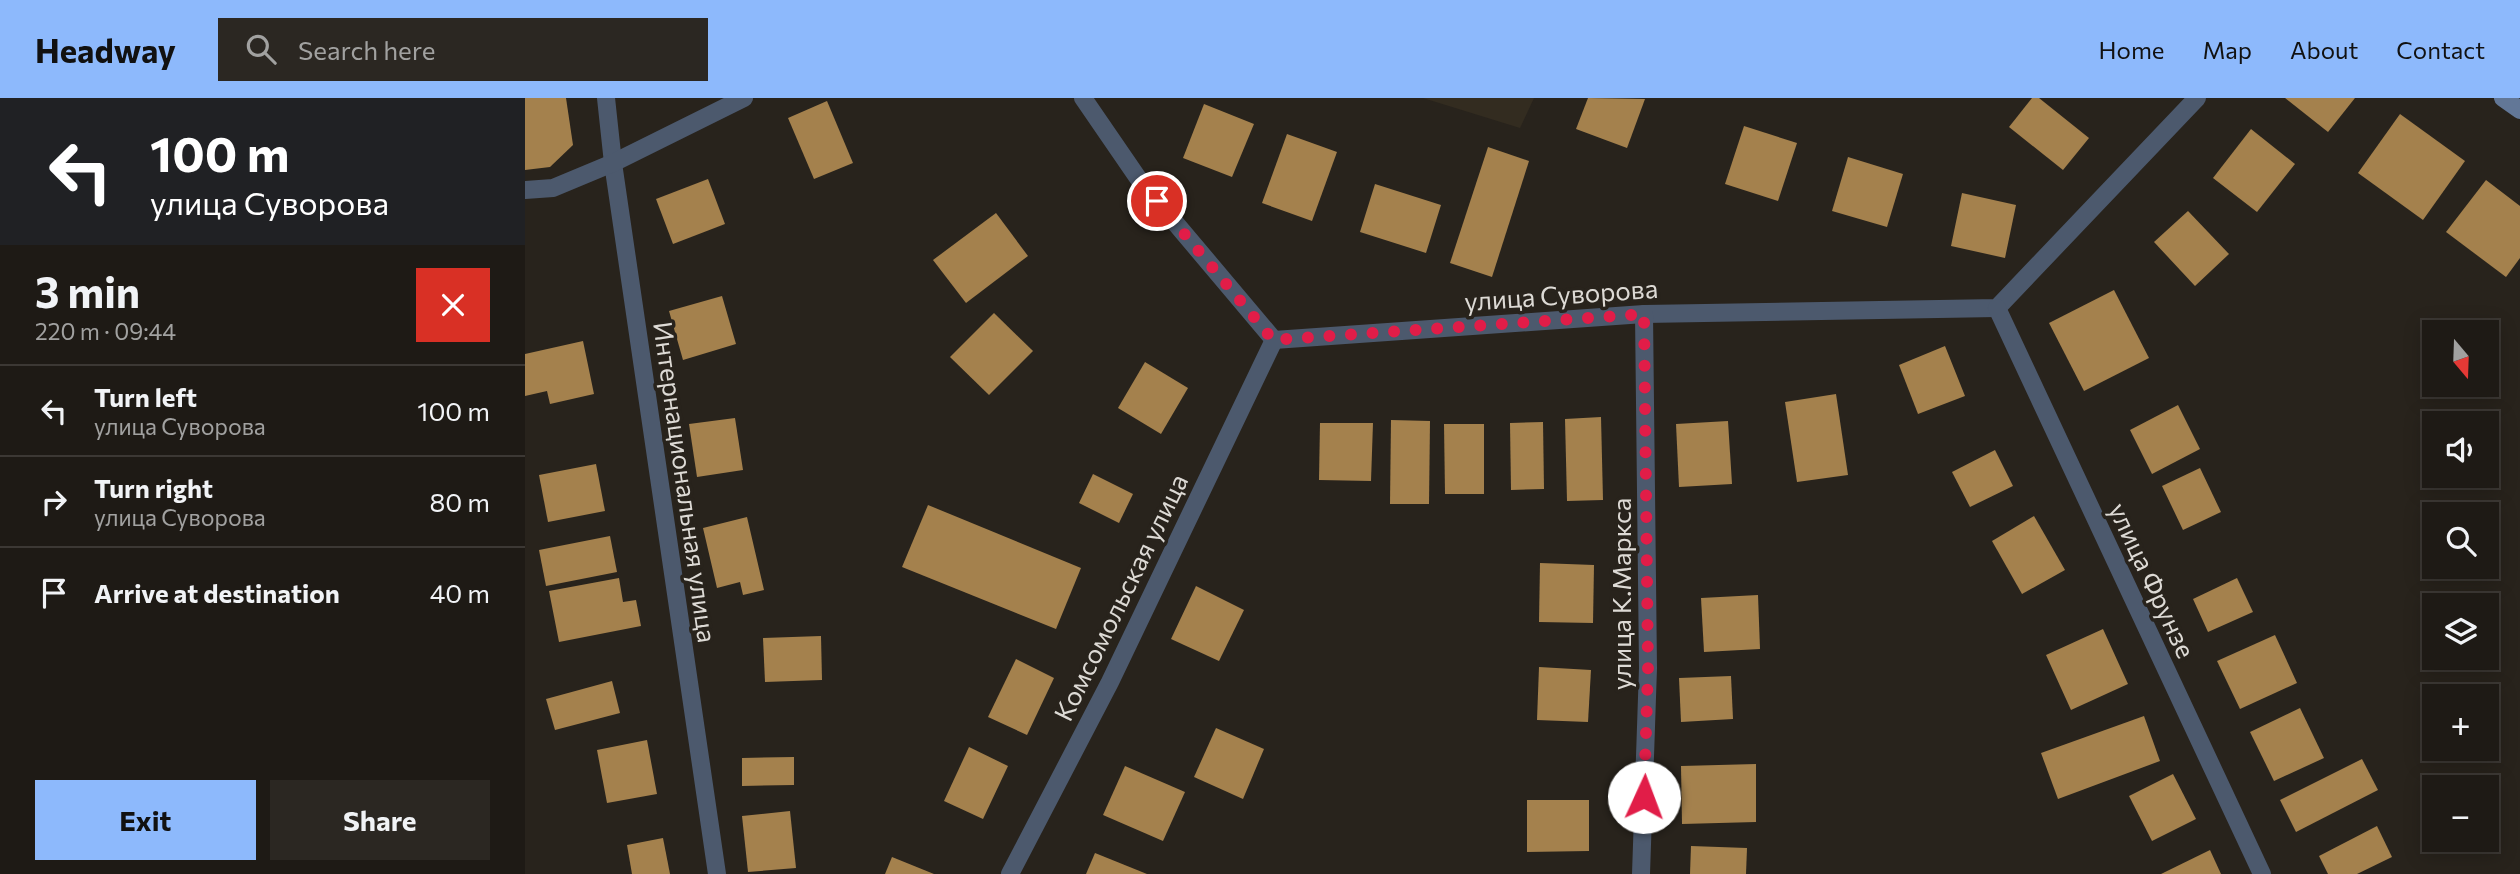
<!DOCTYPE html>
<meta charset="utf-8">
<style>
:root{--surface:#1e1a15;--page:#2b2722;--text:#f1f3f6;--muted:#a1a1a0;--line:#3c3834;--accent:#8db9fc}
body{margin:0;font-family:Commissioner,sans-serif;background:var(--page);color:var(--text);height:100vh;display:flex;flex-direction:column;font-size:26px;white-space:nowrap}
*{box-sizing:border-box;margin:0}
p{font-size:23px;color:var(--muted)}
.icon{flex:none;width:38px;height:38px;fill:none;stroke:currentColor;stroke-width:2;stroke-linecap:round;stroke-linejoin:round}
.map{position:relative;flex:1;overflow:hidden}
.sheet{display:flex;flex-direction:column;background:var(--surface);width:525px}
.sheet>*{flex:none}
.guide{background:#202124;color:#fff;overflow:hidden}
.needle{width:46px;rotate:161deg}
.fabs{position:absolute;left:1897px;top:222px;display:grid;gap:14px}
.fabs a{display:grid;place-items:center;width:77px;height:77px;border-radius:0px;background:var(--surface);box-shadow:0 4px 18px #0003,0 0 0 2px var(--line);font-size:35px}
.pin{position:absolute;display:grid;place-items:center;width:60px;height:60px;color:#fff;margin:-30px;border:4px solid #fff;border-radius:50%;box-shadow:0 2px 7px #0007}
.me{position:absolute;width:77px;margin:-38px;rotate:2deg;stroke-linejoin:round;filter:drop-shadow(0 0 5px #0008)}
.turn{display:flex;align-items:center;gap:24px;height:147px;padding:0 35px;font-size:32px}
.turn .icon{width:91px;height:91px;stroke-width:2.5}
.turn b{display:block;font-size:49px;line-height:60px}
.round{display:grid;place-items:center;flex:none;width:74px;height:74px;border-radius:0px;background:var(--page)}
.overview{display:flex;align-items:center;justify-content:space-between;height:119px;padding:0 35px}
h1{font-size:42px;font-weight:700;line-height:52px}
.cta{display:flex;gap:14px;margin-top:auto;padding:14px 35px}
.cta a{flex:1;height:80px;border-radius:0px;background:var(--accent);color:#111;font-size:28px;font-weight:700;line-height:80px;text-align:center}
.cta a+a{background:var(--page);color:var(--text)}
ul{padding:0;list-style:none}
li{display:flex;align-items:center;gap:21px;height:91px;padding:0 35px;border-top:2px solid var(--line)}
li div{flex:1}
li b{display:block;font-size:26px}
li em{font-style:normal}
header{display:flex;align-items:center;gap:42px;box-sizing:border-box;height:98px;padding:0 35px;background:var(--accent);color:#111}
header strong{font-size:33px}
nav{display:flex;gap:38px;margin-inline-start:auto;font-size:24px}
.search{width:490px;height:63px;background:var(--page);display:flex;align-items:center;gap:18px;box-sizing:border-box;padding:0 24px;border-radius:0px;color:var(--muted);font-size:26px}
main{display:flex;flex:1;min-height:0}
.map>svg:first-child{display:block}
</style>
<header>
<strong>Headway</strong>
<div class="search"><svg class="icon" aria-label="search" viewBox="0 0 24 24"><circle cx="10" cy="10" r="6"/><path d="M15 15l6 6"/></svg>Search here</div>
<nav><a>Home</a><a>Map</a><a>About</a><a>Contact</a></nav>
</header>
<main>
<section class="sheet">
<div class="guide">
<div class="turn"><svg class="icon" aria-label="left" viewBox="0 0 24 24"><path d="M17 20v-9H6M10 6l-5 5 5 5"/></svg><div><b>100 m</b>улица Суворова</div></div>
</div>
<div class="overview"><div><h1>3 min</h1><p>220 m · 09:44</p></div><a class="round" style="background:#d93025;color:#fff"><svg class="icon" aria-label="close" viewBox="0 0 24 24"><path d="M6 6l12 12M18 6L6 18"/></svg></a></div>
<ul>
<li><svg class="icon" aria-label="left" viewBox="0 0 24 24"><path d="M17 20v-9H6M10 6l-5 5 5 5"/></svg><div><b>Turn left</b><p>улица Суворова</p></div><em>100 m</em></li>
<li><svg class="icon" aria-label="right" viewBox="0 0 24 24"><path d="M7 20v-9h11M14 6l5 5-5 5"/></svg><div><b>Turn right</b><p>улица Суворова</p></div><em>80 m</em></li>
<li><svg class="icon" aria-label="arrive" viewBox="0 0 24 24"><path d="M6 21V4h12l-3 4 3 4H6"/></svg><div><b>Arrive at destination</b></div><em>40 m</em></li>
</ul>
<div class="cta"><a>Exit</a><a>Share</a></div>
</section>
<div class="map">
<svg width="1995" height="776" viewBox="0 0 1995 776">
<rect width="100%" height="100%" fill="#28231c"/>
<path fill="#332c20" d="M 898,0 L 1009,0 L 995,30 Z"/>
<g fill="#a4814d">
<path d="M 0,0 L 41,0 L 48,47 L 25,69 L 0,72 Z"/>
<path d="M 1063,0 L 1120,1 L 1102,50 L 1051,31 Z"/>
<path d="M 1507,0 L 1514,0 L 1564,40 L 1538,72 L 1484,29 Z"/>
<path d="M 1760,0 L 1830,0 L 1803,34 Z"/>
<path d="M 302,3 L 328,65 L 289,81 L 263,20 Z"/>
<path d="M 679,6 L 729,26 L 707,79 L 658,60 Z"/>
<path d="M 1875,16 L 1940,63 L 1898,122 L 1833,75 Z"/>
<path d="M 1219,28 L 1272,45 L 1253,103 L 1200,86 Z"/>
<path d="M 1726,31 L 1770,66 L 1732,114 L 1688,80 Z"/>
<path d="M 762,36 L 812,54 L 787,123 L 737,105 Z"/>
<path d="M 963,49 L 1004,63 L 967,179 L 925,165 Z"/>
<path d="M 1323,59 L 1378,76 L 1362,129 L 1307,113 Z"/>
<path d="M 183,81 L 200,126 L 148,146 L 131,101 Z"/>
<path d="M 1961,82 L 1995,108 L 1995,160 L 1981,179 L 1921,134 Z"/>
<path d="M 850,86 L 916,107 L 901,155 L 835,134 Z"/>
<path d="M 1437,95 L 1491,107 L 1480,160 L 1426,148 Z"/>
<path d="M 1663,113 L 1704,156 L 1670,188 L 1629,144 Z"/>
<path d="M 471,115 L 503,158 L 441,205 L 408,162 Z"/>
<path d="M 1589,192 L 1624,260 L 1559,293 L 1524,225 Z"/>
<path d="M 197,198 L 211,246 L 158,262 L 144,213 Z"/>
<path d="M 469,215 L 508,253 L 464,297 L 425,259 Z"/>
<path d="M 58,243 L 69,296 L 25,306 L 22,293 L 0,298 L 0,256 Z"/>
<path d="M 1420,248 L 1440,298 L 1393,316 L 1374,267 Z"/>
<path d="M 620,264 L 663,290 L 636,336 L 593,310 Z"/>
<path d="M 1311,296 L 1323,377 L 1272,384 L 1260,304 Z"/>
<path d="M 1653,307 L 1675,351 L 1627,376 L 1605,332 Z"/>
<path d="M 1076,319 L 1078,402 L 1042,403 L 1040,321 Z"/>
<path d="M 210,320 L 218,372 L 172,379 L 164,326 Z"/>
<path d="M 866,322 L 905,323 L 904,406 L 865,406 Z"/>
<path d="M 1203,323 L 1207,386 L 1154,389 L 1151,326 Z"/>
<path d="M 1018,324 L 1019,391 L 986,392 L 985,325 Z"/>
<path d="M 795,325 L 848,325 L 846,383 L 794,382 Z"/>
<path d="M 919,326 L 959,326 L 959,396 L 920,396 Z"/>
<path d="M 1470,352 L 1488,388 L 1445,409 L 1427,374 Z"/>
<path d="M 71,366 L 80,413 L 23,424 L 14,377 Z"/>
<path d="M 1675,370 L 1696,414 L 1658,432 L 1637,388 Z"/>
<path d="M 568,376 L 608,396 L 594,425 L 554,405 Z"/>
<path d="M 403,407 L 556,470 L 531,531 L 377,469 Z"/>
<path d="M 1509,418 L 1540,472 L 1497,496 L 1467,443 Z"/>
<path d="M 222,419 L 239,492 L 218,497 L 215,484 L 192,490 L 178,430 Z"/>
<path d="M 85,438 L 92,474 L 21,488 L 14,452 Z"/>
<path d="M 1015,465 L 1069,467 L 1068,525 L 1014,524 Z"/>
<path d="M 94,480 L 98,504 L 111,502 L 116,528 L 34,544 L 24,493 Z"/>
<path d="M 1712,480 L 1728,514 L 1683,534 L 1668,501 Z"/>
<path d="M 671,488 L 719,512 L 694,563 L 646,541 Z"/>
<path d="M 1233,497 L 1235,551 L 1179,554 L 1176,500 Z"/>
<path d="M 1578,531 L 1603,586 L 1546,612 L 1521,557 Z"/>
<path d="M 1750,537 L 1772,585 L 1715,611 L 1692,563 Z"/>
<path d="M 296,538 L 297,582 L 240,584 L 238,540 Z"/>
<path d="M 491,561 L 529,580 L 502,637 L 463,619 Z"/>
<path d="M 1014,569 L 1066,572 L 1063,624 L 1012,622 Z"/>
<path d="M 1206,578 L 1208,621 L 1156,624 L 1154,580 Z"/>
<path d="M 87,583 L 95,615 L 30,632 L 21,601 Z"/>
<path d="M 1775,610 L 1799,660 L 1749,683 L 1725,634 Z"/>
<path d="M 1619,618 L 1635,663 L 1533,701 L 1516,655 Z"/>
<path d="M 691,630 L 739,651 L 718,701 L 669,679 Z"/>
<path d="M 122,642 L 132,696 L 82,705 L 72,652 Z"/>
<path d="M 444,649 L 483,668 L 458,721 L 419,703 Z"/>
<path d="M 269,659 L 269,687 L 217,688 L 217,660 Z"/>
<path d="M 1837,661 L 1853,692 L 1771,734 L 1755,702 Z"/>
<path d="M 1231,666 L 1231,724 L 1157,726 L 1156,668 Z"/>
<path d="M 600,668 L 660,694 L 638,743 L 578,717 Z"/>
<path d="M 1648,676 L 1671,721 L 1627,743 L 1604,698 Z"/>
<path d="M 1002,702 L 1064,702 L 1064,753 L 1002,754 Z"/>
<path d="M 265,713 L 271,770 L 223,774 L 217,718 Z"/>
<path d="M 1852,728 L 1867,759 L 1832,776 L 1803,776 L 1794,758 Z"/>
<path d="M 138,740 L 145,776 L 107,776 L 102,747 Z"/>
<path d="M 1166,748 L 1222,750 L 1221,776 L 1165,776 Z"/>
<path d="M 1685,752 L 1696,776 L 1636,776 Z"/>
<path d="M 570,755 L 622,776 L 561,776 Z"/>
<path d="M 367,759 L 409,776 L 360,776 Z"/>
</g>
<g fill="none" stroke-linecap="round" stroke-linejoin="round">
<g stroke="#4c596d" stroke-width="18">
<path d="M 81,0 L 88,65 L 192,776"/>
<path d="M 558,0 L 615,83 L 749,242 L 1119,216 L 1472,210 L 1672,0"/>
<path d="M 0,92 L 28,90 L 88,65 L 219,0"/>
<path d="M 1472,210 L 1737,776"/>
<path d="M 485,776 L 585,584 L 749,242"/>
<path d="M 1116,776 L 1123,570 L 1119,216"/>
</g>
<path stroke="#627797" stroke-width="18" d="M 1978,0 L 1995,12"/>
</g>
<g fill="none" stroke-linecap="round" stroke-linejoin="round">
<path stroke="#e11d48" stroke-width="12" stroke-dasharray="0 21.6" d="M 632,103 L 748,242 L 1119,216 L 1123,570 L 1119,699"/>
</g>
<g text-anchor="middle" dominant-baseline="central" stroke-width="7" stroke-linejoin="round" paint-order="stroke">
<g font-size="26" fill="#dddad5" stroke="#28231c">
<text transform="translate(1036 196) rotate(-4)">улица Суворова</text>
<text transform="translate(161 384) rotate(82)">Интернациональная улица</text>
<text transform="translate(1628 482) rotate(65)">улица Фрунзе</text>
<text transform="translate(1095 496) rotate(-90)">улица К.Маркса</text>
<text transform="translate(595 499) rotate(-64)">Комсомольская улица</text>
</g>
</g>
</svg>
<div class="fabs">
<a><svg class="needle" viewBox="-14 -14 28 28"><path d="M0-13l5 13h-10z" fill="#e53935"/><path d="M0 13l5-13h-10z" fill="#a1a1a0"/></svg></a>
<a><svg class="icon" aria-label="sound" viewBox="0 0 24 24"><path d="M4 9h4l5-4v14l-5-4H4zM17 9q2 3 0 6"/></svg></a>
<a><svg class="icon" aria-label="search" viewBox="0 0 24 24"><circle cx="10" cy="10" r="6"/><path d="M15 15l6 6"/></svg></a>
<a><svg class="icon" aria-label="layers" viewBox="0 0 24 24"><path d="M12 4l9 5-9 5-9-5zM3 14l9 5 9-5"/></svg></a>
<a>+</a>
<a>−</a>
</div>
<div class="pin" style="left:632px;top:103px;background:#d93025"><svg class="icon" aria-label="arrive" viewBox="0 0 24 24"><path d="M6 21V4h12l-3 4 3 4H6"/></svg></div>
<svg class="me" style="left:1119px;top:699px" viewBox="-20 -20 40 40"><circle r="19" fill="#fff"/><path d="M0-13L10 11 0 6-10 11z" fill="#e11d48"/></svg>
</div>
</main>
